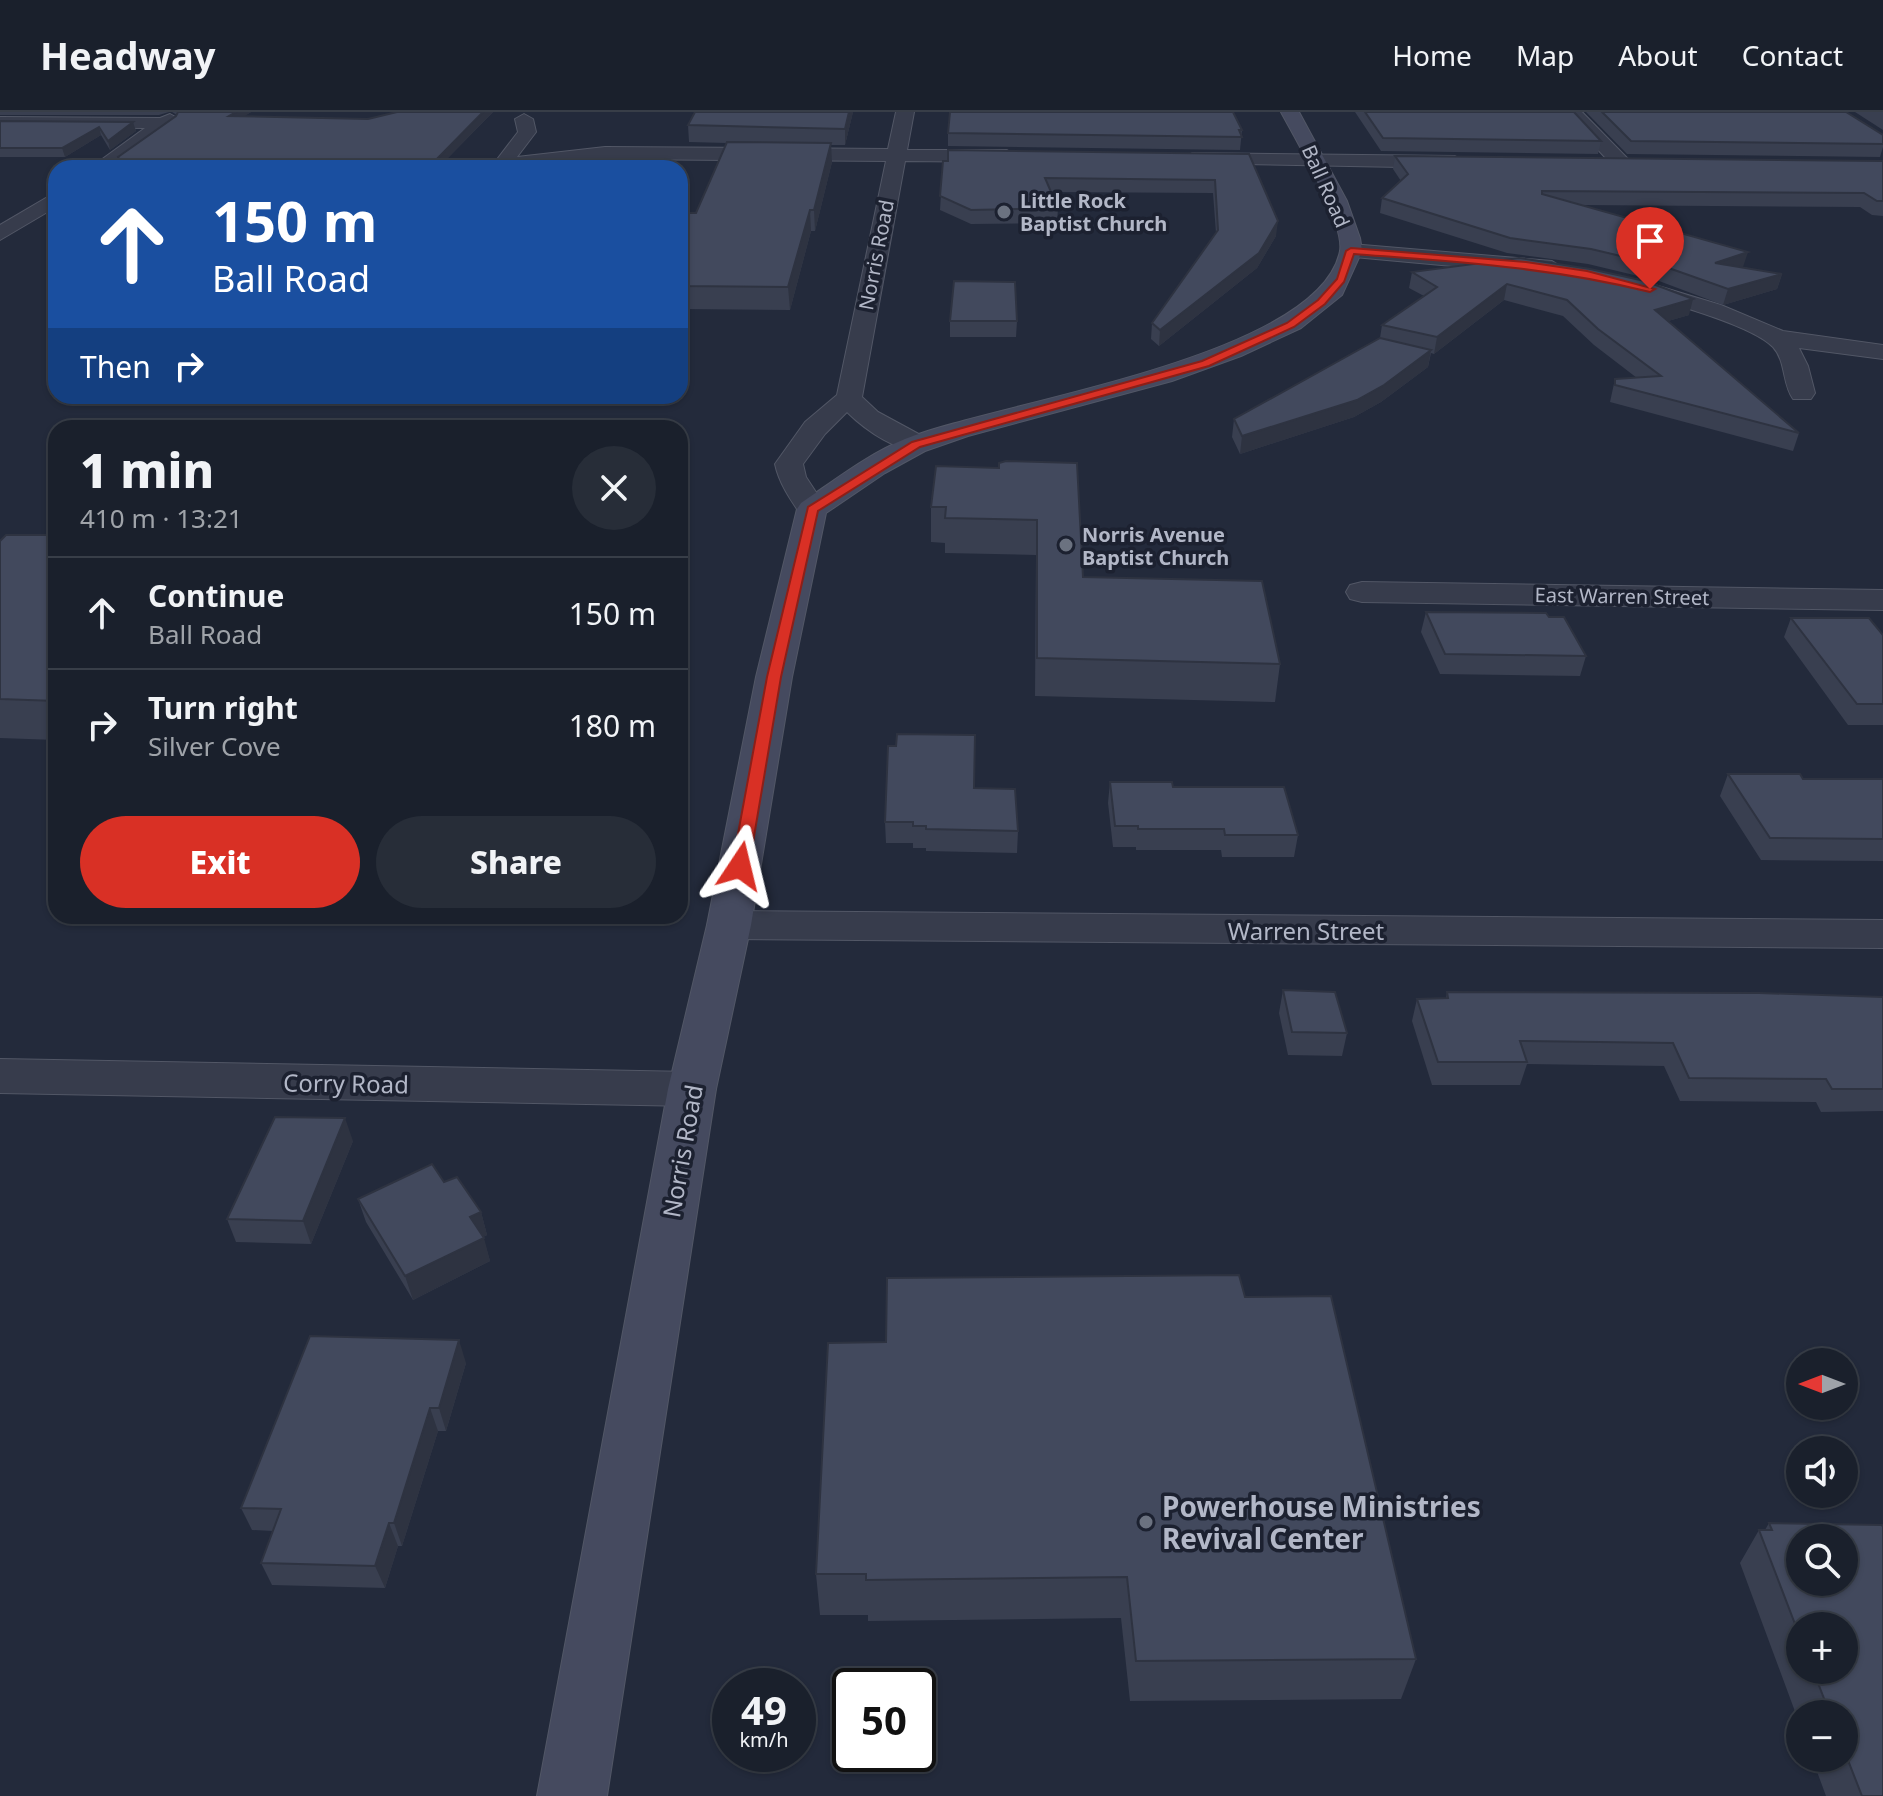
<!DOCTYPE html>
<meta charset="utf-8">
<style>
:root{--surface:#1a202c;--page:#272d38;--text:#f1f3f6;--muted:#9fa3a9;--line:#383e48;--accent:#d93025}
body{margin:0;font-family:"Noto Sans",sans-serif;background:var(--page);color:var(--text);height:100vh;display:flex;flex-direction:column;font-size:30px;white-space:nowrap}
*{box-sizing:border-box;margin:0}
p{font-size:26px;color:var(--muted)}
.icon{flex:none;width:44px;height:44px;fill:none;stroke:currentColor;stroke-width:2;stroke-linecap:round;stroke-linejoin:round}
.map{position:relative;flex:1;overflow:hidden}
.drawer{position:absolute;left:48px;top:308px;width:640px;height:504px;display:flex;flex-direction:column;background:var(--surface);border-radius:24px;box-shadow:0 2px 6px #0004,0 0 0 2px var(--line)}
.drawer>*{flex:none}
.top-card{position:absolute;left:48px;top:48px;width:640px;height:244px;border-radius:24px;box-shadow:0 2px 6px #0004,0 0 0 2px var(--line);background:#1a4fa0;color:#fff;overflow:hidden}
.needle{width:52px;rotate:270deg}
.fabs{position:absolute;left:1786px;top:1236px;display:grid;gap:16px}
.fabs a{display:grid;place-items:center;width:72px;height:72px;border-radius:50%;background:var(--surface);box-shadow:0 2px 6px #0004,0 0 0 2px var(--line);font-size:40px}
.speed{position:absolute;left:712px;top:1556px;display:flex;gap:16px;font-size:40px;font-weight:700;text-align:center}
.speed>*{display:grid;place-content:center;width:104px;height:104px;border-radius:50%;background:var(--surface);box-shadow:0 2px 6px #0004,0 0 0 2px var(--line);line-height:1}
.speed small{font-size:20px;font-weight:400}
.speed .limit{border:4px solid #111;border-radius:12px;background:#fff;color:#111}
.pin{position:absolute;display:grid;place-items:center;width:68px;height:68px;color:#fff;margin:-82px -34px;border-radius:50% 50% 50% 0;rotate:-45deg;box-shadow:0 0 8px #0007}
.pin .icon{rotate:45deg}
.me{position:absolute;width:88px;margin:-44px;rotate:10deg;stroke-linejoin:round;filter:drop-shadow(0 0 6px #0008)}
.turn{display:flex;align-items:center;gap:28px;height:168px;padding:0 32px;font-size:36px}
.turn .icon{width:104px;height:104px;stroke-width:2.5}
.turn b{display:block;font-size:56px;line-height:68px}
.then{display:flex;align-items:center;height:76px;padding:0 32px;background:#0003;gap:16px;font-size:30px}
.round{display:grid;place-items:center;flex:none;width:84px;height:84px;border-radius:42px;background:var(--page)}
.overview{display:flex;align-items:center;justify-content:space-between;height:136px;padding:0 32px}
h1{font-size:48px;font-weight:800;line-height:60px}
.primary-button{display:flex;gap:16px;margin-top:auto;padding:16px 32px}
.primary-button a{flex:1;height:92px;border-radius:48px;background:var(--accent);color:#fff;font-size:32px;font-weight:800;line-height:92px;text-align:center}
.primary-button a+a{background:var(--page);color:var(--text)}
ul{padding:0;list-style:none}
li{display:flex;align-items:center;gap:24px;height:112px;padding:0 32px;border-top:2px solid var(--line)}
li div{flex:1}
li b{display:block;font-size:30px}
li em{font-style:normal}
header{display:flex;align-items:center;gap:48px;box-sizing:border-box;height:112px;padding:0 40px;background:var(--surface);border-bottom:2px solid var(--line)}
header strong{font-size:38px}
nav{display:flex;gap:44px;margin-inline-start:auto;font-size:28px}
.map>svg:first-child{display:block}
</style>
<header>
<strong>Headway</strong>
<nav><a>Home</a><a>Map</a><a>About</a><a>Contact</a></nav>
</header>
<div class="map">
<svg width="1883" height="1684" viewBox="0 0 1883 1684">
<rect width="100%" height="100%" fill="#232a3b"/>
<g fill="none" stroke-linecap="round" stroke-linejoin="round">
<g stroke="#525766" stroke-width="2">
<g id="minor">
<path d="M 896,0 L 914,0 L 907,38 L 1007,38 L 1016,44 L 1007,50 L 905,49 L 862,285 L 878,300 L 926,326 L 930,332 L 926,338 C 901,344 864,317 847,300 L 825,322 L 803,352 L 806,365 L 827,397 L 823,403 L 812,406 L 801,403 C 790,387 779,371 775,352 L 805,310 L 837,283 L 886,49 L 605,47 L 522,56 L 481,56 L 484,52 L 495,50 L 518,20 L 515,7 L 524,2 L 533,7 L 536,20 L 517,45 L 605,35 L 888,37 Z"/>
<path d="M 1563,0 L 1582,0 L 1629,48 L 1632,52 L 1629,56 L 1615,56 Z"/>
<path d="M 170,2 L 179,7 L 176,11 L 112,56 L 90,56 L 145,16 L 0,15 L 0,5 L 160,6 Z"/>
<path d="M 1192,41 L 1455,44 L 1464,50 L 1455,56 L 1185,51 L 1183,47 Z"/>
<path d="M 56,80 L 56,95 L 0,128 L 0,113 Z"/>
<path d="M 1351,132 L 1552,149 L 1563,156 L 1552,163 L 1343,144 L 1340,139 Z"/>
<path d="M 1635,167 L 1721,193 L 1783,219 L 1883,233 L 1883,247 L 1799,236 L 1808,254 L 1815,281 L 1811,287 L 1793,287 C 1782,271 1786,249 1773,235 C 1751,212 1659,188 1627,179 L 1624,174 L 1627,169 Z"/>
<path d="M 1362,470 L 1883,478 L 1883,498 L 1362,490 L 1350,487 L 1346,480 L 1350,473 Z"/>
<path d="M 729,799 L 1883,808 L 1883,836 L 729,827 L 714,823 L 707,813 L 714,803 Z"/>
<path d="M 0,947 L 692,960 L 709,965 L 716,977 L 709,989 L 692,994 L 0,981 Z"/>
</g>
</g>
<g stroke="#525766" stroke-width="2">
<path id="secondary" d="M 1281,0 L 1299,0 L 1347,89 L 1360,126 L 1362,139 L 1342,183 L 1301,216 L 1241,244 L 1172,269 L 968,324 L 925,339 L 885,361 L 826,401 L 792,565 L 751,813 L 716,977 L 607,1684 L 537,1684 L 668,977 L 707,813 L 756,565 L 797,397 L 801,391 C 835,368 868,342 905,327 C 997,290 1319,246 1340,139 C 1345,111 1296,28 1281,0 Z"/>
</g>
<use href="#minor" fill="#373c4c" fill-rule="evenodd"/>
<use href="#secondary" fill="#454a5f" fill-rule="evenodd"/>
</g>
<g fill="#393f50" fill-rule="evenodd">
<path d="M 0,0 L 169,0 L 159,3 L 0,3 Z"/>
<path d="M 172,0 L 251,0 L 244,4 L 368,7 L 493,0 L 438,56 L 122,56 L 118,45 L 176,4 L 177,3 Z"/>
<path d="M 853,0 L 845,33 L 831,33 L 832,50 L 815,119 L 811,119 L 790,198 L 680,197 L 680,101 L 696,101 L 727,31 L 689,30 L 688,13 Z"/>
<path d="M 1355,0 L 1574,0 L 1601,29 L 1598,42 L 1381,39 Z"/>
<path d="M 1586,0 L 1846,0 L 1883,23 L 1883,35 L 1880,45 L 1627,42 Z"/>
<path d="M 1855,0 L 1883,0 L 1883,18 Z"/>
<path d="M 0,9 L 133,10 L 136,19 L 110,38 L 101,23 L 65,45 L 0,45 Z"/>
<path d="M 1242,18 L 1240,38 L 948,34 L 948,21 Z"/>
<path d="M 1249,42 L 1276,124 L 1257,156 L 1159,234 L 1151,227 L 1152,211 L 1216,121 L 1213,81 L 1051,80 L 1058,96 L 1057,111 L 971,112 L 940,98 L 943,49 Z"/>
<path d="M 1395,44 L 1883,49 L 1883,104 L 1872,103 L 1860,95 L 1581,93 L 1743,155 L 1782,162 L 1777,177 L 1723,193 L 1659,169 L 1588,152 L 1507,141 L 1380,101 L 1382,86 L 1401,69 L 1393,57 Z"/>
<path d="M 1519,146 L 1689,203 L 1668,209 L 1799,321 L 1793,339 L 1610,290 L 1615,267 L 1637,266 L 1594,233 L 1563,204 L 1504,188 L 1434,242 L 1431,241 L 1428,255 L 1381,290 L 1354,305 L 1240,342 L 1232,325 L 1234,307 L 1380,226 L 1382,213 L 1424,184 L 1409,176 L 1412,160 Z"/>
<path d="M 950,209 L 1017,209 L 1016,225 L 950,225 Z"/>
<path d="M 999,356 L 1083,465 L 1280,552 L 1275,590 L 1035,584 L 1036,443 L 945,441 L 945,431 L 931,430 L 931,395 Z"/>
<path d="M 56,415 L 56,628 L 0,626 L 0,429 L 48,423 Z"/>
<path d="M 1426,500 L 1549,505 L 1586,544 L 1580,564 L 1440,562 L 1421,520 Z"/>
<path d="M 1791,506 L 1883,523 L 1883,613 L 1848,613 L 1784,525 Z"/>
<path d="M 896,634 L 974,676 L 1018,719 L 1017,741 L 926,739 L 926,736 L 913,736 L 913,731 L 886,731 L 885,710 Z"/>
<path d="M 1728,662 L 1803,667 L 1883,667 L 1883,749 L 1761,748 L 1720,684 Z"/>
<path d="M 1110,670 L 1173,675 L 1298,723 L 1294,745 L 1222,745 L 1221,738 L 1136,738 L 1136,735 L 1113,735 L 1108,691 Z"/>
<path d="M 1283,878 L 1347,921 L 1342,944 L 1288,943 L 1279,901 Z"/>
<path d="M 1447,880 L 1883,885 L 1883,999 L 1821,1000 L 1816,990 L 1680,989 L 1664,954 L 1527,952 L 1520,973 L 1432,973 L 1412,909 L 1417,887 L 1446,886 Z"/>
<path d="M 353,1029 L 311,1132 L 236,1130 L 227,1107 Z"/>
<path d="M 358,1087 L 481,1100 L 487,1123 L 483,1125 L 490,1149 L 413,1188 L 366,1110 Z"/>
<path d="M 1245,1185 L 1416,1547 L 1401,1587 L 1130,1589 L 1121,1506 L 868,1509 L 868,1503 L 820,1503 L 816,1462 L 886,1230 Z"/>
<path d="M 466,1251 L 446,1319 L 438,1319 L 402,1434 L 398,1434 L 385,1476 L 272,1473 L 261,1451 L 273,1419 L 252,1418 L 241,1396 Z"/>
<path d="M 1769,1411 L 1882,1413 L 1883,1415 L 1883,1684 L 1826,1684 L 1812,1646 L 1844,1646 L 1844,1602 L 1800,1602 L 1800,1613 L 1740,1451 L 1759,1418 L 1765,1418 ZM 1800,1426 L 1844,1426 L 1844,1470 L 1800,1470 ZM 1800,1514 L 1844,1514 L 1844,1558 L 1800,1558 Z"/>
</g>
<g fill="#2e3341">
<path d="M 236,0 L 251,0 L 231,13 L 229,4 Z"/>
<path d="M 483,0 L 493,0 L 438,56 L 428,56 Z"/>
<path d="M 849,0 L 853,0 L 845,33 L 845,17 Z"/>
<path d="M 133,10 L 136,19 L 110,38 L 108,29 Z"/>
<path d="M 99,15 L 101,23 L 65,45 L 62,36 Z"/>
<path d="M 831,31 L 832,50 L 815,119 L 814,98 Z"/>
<path d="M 810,98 L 811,119 L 790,198 L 788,175 Z"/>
<path d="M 1278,109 L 1276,124 L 1257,156 L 1159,234 L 1160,218 Z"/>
<path d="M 1748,140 L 1743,155 L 1715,151 Z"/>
<path d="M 1782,162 L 1777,177 L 1723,193 L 1728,177 Z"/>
<path d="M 1507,172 L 1504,188 L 1434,242 L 1437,225 Z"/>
<path d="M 1693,187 L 1689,203 L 1651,214 L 1655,198 Z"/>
<path d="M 1431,238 L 1428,255 L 1381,290 L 1354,305 L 1240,342 L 1242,324 Z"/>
<path d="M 345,1006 L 353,1029 L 311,1132 L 303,1109 Z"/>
<path d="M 481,1100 L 487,1123 L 476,1128 L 470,1105 Z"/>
<path d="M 484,1126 L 490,1149 L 413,1188 L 405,1164 Z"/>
<path d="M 459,1228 L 466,1251 L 446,1319 L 439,1296 Z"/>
<path d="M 430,1296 L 438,1319 L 402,1434 L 394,1411 Z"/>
<path d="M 389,1411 L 398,1434 L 385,1476 L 375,1454 Z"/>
</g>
<g fill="#42495d" stroke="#2e3341" stroke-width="2" fill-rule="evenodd">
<path d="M 178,0 L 236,0 L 229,4 L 368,7 L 397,0 L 483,0 L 428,56 L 344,56 L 349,51 L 227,51 L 221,56 L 125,56 L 118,45 L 176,4 Z"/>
<path d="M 695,0 L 849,0 L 845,17 L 688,13 Z"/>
<path d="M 950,0 L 1233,0 L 1242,18 L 1239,18 L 1242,25 L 948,21 Z"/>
<path d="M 1365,0 L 1574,0 L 1601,29 L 1383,26 Z"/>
<path d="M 1602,0 L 1846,0 L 1883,23 L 1883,32 L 1631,29 Z"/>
<path d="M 0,9 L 133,10 L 108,29 L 99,15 L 62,36 L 0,36 Z"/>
<path d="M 727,30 L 831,31 L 814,98 L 810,98 L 788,175 L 680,174 L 680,101 L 696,101 Z"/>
<path d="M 948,38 L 1249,42 L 1278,109 L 1259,141 L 1160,218 L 1152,211 L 1218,118 L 1215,68 L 1045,66 L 1058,96 L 971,98 L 940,84 L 943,49 L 948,49 Z"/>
<path d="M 1395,44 L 1883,49 L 1883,89 L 1877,89 L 1864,81 L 1542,79 L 1542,82 L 1748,140 L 1715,151 L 1782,162 L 1728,177 L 1663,154 L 1591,137 L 1510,126 L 1382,86 L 1408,62 Z"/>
<path d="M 1519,146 L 1590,157 L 1645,169 L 1693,187 L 1655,198 L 1799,321 L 1615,273 L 1615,267 L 1661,264 L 1598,217 L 1567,188 L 1507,172 L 1437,225 L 1382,213 L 1437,175 L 1412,160 Z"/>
<path d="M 954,169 L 1015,170 L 1017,209 L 950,209 Z"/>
<path d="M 1380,226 L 1431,238 L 1384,273 L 1357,288 L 1242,324 L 1234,307 Z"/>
<path d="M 1006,349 L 1077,351 L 1083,465 L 1262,469 L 1280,552 L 1037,546 L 1037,408 L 945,406 L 946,395 L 931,395 L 936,354 L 999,356 L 999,351 Z"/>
<path d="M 56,415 L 56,589 L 0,587 L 0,429 L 6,423 L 48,423 Z"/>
<path d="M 1426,500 L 1546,501 L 1549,505 L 1564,505 L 1586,544 L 1445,542 Z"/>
<path d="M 1791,506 L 1869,506 L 1883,523 L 1883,592 L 1857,592 Z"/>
<path d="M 897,622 L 975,623 L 974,676 L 1015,677 L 1018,719 L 926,717 L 926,714 L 913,714 L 913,710 L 885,710 L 888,634 L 896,634 Z"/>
<path d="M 1728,662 L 1800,662 L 1803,667 L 1883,667 L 1883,727 L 1770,726 Z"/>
<path d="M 1110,670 L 1172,670 L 1173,675 L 1284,675 L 1298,723 L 1225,723 L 1224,717 L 1138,717 L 1138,714 L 1115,714 Z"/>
<path d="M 1283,878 L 1335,880 L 1347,921 L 1292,920 Z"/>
<path d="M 1447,880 L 1759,881 L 1883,885 L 1883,977 L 1832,977 L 1826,967 L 1689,966 L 1673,931 L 1520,929 L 1527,950 L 1438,950 L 1417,887 L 1448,886 Z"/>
<path d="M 275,1005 L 345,1006 L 303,1109 L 227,1107 Z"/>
<path d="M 432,1052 L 444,1070 L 457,1065 L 481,1100 L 470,1105 L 484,1126 L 405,1164 L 358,1087 Z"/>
<path d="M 1239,1163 L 1245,1185 L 1331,1184 L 1416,1547 L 1136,1549 L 1127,1465 L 866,1468 L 866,1462 L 816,1462 L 828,1231 L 886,1230 L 887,1166 Z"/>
<path d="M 310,1224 L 459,1228 L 439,1296 L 430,1296 L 394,1411 L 389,1411 L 375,1454 L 261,1451 L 281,1397 L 241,1396 Z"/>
<path d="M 1769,1411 L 1882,1413 L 1883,1415 L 1883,1684 L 1862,1684 L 1844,1638 L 1844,1602 L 1830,1602 L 1813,1558 L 1844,1558 L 1844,1514 L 1800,1514 L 1800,1525 L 1759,1418 L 1772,1418 ZM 1800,1426 L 1844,1426 L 1844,1470 L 1800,1470 Z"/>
</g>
<path fill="#d93025" stroke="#8d1f18" stroke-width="2" d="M 1351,136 L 1526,150 L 1587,159 L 1655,177 L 1650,180 C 1549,155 1457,150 1354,142 L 1344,170 L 1325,192 L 1294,215 L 1209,254 L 920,335 L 818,399 L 781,565 L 749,754 L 740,759 L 734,757 L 732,754 L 767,565 L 808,395 L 912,330 L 1202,249 L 1287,211 L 1318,188 L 1337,167 L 1346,139 Z"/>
<g fill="#6b7280" stroke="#1c2130" stroke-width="3">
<circle cx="1004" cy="100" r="8"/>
<circle cx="1066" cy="433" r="8"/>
<circle cx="1146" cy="1410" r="8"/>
</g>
<g text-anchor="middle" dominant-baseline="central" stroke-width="7" stroke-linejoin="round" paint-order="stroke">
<g font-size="20" fill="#b2b7c7" stroke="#1c2130">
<text transform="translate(1326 74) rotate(66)">Ball Road</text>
<text transform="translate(876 143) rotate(-79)">Norris Road</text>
<text transform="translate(1622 484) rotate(1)">East Warren Street</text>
</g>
<g font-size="20" font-weight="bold" fill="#b2b7c7" stroke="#1c2130" text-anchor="start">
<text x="1020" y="88">Little Rock<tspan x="1020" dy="23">Baptist Church</tspan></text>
<text x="1082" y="422">Norris Avenue<tspan x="1082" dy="23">Baptist Church</tspan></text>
</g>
<g font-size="24" fill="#b2b7c7" stroke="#1c2130">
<text x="1306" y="818">Warren Street</text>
<text transform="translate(346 971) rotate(1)">Corry Road</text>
<text transform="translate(682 1039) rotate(-80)">Norris Road</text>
</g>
<g font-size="28" font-weight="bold" fill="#b2b7c7" stroke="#1c2130" text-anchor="start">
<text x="1162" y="1394">Powerhouse Ministries<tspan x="1162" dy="32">Revival Center</tspan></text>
</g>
</g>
</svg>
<div class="fabs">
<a><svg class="needle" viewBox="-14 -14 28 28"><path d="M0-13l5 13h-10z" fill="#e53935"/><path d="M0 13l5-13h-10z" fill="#9fa3a9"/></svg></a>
<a><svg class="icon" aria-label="sound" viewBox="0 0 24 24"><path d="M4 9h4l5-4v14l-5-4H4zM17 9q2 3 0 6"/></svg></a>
<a><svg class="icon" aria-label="search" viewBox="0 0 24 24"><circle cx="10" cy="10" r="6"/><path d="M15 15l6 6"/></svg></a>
<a>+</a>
<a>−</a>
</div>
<div class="speed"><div>49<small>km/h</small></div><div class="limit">50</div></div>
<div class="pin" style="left:1650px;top:177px;background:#d93025"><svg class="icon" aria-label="arrive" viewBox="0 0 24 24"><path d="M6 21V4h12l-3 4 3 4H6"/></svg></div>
<svg class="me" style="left:740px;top:754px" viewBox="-20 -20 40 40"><path d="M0-17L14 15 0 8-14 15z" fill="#d93025" stroke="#fff" stroke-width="4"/></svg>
<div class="top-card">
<div class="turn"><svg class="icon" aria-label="ahead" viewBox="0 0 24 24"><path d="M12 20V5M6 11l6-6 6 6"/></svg><div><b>150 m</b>Ball Road</div></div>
<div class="then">Then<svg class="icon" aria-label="right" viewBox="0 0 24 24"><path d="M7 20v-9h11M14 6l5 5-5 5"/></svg></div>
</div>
<section class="drawer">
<div class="overview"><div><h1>1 min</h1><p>410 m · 13:21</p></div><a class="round"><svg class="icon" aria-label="close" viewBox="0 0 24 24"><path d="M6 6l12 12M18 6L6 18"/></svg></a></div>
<ul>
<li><svg class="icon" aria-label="ahead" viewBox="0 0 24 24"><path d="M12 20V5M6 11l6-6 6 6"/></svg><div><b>Continue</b><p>Ball Road</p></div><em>150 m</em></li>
<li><svg class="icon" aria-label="right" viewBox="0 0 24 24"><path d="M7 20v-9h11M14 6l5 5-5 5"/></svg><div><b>Turn right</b><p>Silver Cove</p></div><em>180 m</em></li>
</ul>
<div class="primary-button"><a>Exit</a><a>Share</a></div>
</section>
</div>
